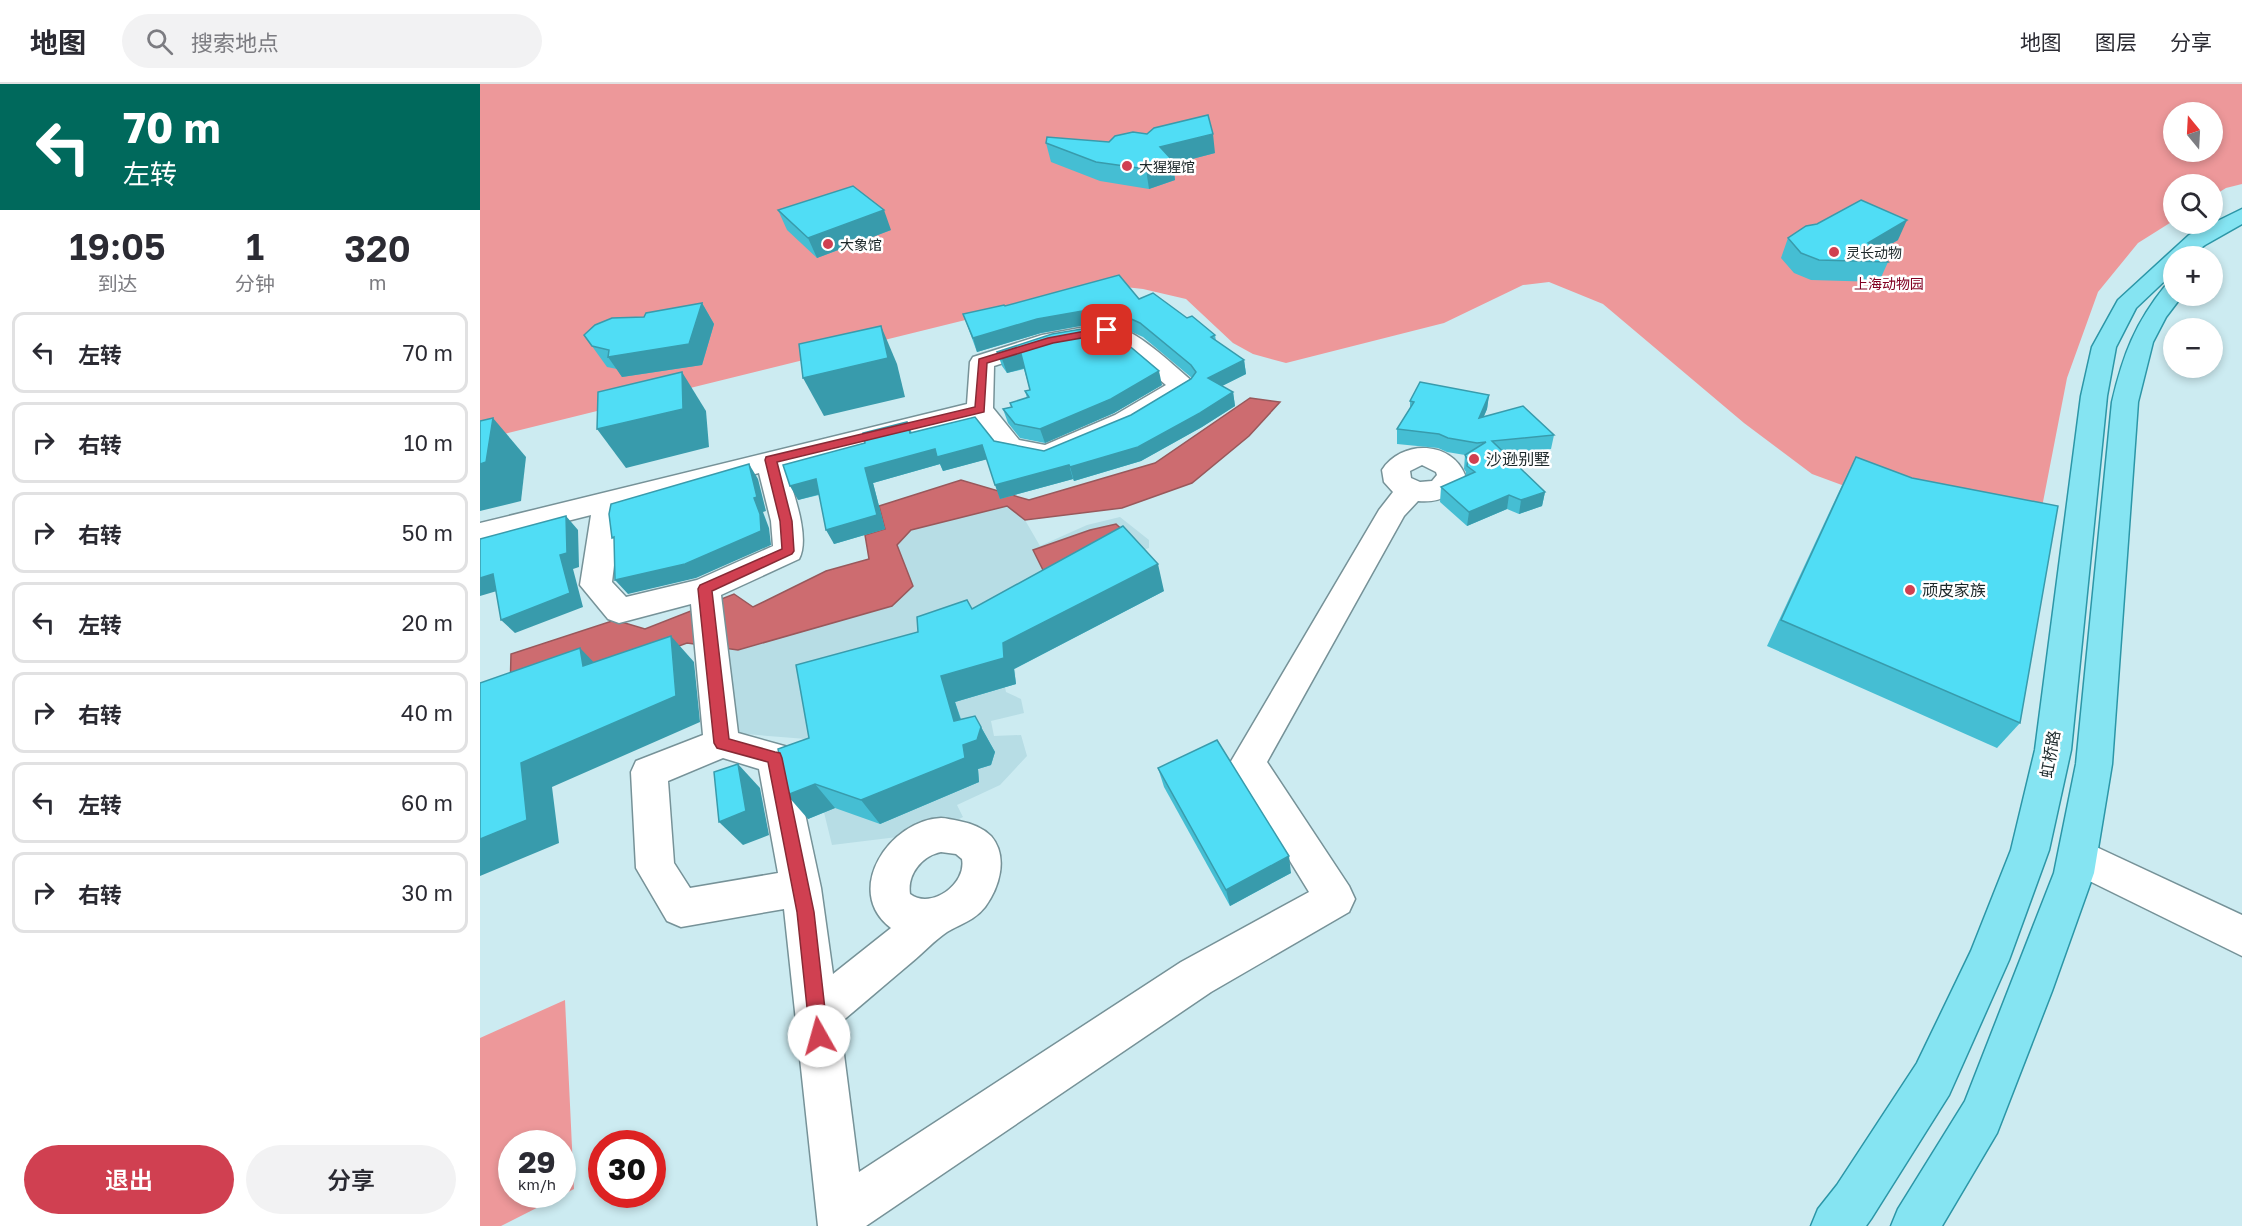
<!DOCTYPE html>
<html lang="zh">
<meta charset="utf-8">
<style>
:root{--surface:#fff;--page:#f2f2f3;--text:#2b2b33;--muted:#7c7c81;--line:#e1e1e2;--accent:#d04051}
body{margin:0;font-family:"Golos Text","Noto Sans SC",sans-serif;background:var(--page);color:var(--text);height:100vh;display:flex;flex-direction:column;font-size:22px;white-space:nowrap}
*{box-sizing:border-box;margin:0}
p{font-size:20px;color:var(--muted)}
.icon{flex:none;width:33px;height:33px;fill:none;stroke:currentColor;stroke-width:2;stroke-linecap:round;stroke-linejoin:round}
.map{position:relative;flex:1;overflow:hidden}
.side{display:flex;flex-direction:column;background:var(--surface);width:480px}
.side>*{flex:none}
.guide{background:#00695c;color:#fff;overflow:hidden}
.needle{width:39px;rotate:342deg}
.tools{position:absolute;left:1683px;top:18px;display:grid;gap:12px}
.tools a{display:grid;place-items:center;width:60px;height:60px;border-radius:50%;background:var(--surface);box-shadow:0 3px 9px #0003;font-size:30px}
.speed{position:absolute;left:18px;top:1046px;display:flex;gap:12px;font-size:30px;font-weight:700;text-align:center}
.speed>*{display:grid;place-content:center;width:78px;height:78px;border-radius:50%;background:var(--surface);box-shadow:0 3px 9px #0003;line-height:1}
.speed small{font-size:15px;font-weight:400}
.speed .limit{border:9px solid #d22;background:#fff;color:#111}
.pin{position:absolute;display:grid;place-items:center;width:51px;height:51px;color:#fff;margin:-26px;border-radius:12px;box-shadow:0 3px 9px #0006}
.me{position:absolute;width:66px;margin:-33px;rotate:353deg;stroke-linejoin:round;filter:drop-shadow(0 0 4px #0008)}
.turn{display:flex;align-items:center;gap:21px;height:126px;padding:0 24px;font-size:27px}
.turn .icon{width:78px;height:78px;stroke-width:2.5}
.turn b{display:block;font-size:42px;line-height:51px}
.eta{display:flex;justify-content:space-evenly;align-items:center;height:102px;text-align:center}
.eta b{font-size:36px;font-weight:600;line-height:42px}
.primary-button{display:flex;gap:12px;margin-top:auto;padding:12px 24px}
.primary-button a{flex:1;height:69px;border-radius:36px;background:var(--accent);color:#fff;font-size:24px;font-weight:600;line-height:69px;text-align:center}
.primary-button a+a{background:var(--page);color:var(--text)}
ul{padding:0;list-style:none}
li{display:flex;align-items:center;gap:18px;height:81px;margin:0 12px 9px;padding:0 12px;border:3px solid var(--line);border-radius:12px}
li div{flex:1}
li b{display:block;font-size:22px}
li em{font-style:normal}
header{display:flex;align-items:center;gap:36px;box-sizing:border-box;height:84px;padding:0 30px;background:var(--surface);border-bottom:2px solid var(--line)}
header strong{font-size:28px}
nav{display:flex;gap:33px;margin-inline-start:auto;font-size:21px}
.search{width:420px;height:54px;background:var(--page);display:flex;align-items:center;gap:15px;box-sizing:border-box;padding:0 21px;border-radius:33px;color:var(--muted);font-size:22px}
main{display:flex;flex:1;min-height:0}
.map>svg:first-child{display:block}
</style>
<header>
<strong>地图</strong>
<div class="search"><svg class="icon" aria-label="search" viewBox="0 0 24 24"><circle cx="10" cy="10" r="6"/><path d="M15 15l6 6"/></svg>搜索地点</div>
<nav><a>地图</a><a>图层</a><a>分享</a></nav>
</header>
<main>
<section class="side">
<div class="guide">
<div class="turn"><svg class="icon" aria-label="left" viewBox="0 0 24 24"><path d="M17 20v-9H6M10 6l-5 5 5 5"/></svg><div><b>70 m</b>左转</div></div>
</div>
<div class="eta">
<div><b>19:05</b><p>到达</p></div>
<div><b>1</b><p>分钟</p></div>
<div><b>320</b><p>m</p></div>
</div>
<ul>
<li><svg class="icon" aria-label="left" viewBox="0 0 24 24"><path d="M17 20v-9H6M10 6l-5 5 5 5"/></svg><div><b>左转</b></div><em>70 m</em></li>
<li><svg class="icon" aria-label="right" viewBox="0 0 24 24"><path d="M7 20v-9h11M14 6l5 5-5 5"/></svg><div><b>右转</b></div><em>10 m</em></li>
<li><svg class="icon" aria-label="right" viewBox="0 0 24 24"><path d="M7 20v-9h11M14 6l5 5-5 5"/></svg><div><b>右转</b></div><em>50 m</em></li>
<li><svg class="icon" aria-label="left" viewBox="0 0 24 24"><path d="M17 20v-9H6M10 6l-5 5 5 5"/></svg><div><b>左转</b></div><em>20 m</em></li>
<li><svg class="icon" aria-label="right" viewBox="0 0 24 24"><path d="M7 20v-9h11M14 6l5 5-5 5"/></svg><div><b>右转</b></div><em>40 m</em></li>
<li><svg class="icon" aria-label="left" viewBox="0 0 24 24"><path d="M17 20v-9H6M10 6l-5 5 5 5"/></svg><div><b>左转</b></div><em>60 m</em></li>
<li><svg class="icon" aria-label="right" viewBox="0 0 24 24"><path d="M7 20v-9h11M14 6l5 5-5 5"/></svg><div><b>右转</b></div><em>30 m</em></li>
</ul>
<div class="primary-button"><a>退出</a><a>分享</a></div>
</section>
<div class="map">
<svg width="1762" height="1142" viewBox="0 0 1762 1142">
<rect width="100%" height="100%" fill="#ccebf1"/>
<path fill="#b7dde5" d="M 527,422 L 545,436 L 560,462 L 607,441 L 640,433 L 669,456 L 669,464 L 651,470 L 684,507 L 535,585 L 536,600 L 525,603 L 526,608 L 541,615 L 544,629 L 511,637 L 514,652 L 541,651 L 547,672 L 520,701 L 477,721 L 483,733 L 450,749 L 352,761 L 326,655 L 253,649 L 245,565 L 258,566 L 433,502 L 417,461 L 431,446 Z"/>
<g fill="#ed989a" fill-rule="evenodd">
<path d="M 0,0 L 1762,0 L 1762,100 L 1746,104 L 1733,112 L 1732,100 L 1694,100 L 1693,137 L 1658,159 L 1618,208 L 1587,294 L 1557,449 L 1416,421 L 1332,390 L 1264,339 L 1123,220 L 1069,198 L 1043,201 L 964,239 L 806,279 L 773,270 L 753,259 L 706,215 L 663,205 L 627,201 L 0,356 ZM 1694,28 L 1732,28 L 1732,68 L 1694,68 Z"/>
<path d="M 85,916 L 94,1105 L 21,1142 L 0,1142 L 0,954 ZM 32,1059 L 82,1059 L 82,1110 L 32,1110 Z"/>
</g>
<g fill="#cd6c70" stroke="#98585b" stroke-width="1.5">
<path d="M 770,314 L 800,318 L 769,352 L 712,399 L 642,424 L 545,436 L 527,422 L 431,446 L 417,461 L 433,502 L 412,522 L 258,566 L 207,559 L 144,582 L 30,609 L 31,570 L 135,536 L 165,545 L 254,510 L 273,523 L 346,487 L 389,475 L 385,451 L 405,445 L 399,422 L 481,396 L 549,416 L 675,379 Z"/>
<path d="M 636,440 L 648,451 L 564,488 L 553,466 L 610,446 Z"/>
</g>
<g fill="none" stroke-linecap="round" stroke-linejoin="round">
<g stroke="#769298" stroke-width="3">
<g id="minor">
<path d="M 627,239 C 659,247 687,276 712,297 L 716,302 L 712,307 L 653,343 L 578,376 L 568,379 L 520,369 L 494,335 L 305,382 C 312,405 331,453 319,475 L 241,511 L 258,649 L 308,663 L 313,674 L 341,804 L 353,890 L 411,844 C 362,807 410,736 461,734 C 466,734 473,736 479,737 C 490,739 503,744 511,752 C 529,773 519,804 505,823 C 494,837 480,840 467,848 C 455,856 444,868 432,878 C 408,898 384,919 360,939 L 379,1088 L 701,878 L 829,808 L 750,679 L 899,426 L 913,408 L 904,398 L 902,386 C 921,356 971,356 985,391 C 976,411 961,419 938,417 L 924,432 L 787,678 L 869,802 L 875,815 L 869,828 L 731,908 L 386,1142 L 338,1142 L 304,825 L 201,843 L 187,837 L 156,784 L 151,688 L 156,677 L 223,651 L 211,520 L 139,539 L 128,535 L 100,501 L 111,431 L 0,459 L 0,439 L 487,320 L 490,278 L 493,273 L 562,251 ZM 623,254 L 650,271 L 686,301 L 635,331 L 565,361 L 539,356 L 513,324 L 514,282 L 575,262 ZM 942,381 L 956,388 L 957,391 L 952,397 L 940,398 L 931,394 L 930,387 ZM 279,389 L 291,437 L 293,462 L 217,496 L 146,513 L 132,498 L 141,424 ZM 243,674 L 279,685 L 298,789 L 210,804 L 194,779 L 188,697 ZM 461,768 L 476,770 L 482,775 C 487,800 451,826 430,810 C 427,790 442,772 461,768 Z"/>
<path d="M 1597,754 L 1762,831 L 1762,872 L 1583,784 L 1578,772 L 1583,760 Z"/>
</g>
</g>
<g stroke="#2c96a7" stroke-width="3">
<g id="major">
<path d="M 1762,125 L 1762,140 L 1725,161 L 1710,172 L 1694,172 L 1694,188 L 1656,224 L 1636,263 L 1627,312 L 1591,666 L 1569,766 L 1529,876 L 1469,1011 L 1391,1135 L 1386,1142 L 1331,1142 L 1338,1125 L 1357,1101 L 1437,979 L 1491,867 L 1531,766 L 1555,666 L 1601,312 L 1612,263 L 1638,216 L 1709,151 Z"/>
<path d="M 1694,199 L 1694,212 L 1702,212 L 1686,233 L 1673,258 L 1658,318 L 1632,680 L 1614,789 L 1572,907 L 1517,1049 L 1462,1142 L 1411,1142 L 1418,1125 L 1485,1017 L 1574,789 L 1596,680 L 1632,318 C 1643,271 1655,239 1686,201 Z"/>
</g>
</g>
<use href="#minor" fill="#fff" fill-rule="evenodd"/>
<use href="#major" fill="#85e4f2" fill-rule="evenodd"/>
</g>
<g fill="#45bed3">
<path d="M 629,58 L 735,69 L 693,80 L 695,96 L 669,105 L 620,97 L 571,78 L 566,59 Z"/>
<path d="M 298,126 L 411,146 L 337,174 L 307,146 Z"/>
<path d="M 1337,140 L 1418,156 L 1397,168 L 1408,178 L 1399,198 L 1331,196 L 1314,189 L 1301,174 L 1308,154 Z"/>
<path d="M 659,215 L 707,234 L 735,251 L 736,257 L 764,276 L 766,290 L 742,302 L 753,308 L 755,322 L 722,343 L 661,377 L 594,397 L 593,395 L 520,415 L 507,375 L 463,387 L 460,380 L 393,399 L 405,445 L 354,460 L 339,411 L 318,416 L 385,359 L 427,338 L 432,349 L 514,357 L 564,367 L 651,331 L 712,294 L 663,253 L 628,237 L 561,249 L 497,268 L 483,230 L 525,222 Z"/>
<path d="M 222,219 L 234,240 L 222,281 L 142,293 L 137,285 L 127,283 L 104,251 L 164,233 Z"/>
<path d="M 517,268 L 682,301 L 634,329 L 565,359 L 540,354 L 528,339 L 523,325 L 531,323 L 530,319 L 547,314 L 545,307 L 550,306 L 544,285 L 527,289 L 522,282 Z"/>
<path d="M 1009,311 L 1007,325 L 1004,332 L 1074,351 L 1071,365 L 1025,370 L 1065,408 L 1062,422 L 1039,430 L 1027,425 L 987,442 L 960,418 L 961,403 L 985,393 L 986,388 L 984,385 L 985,371 L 967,368 L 958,364 L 917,360 L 917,345 L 930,324 L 930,317 Z"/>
<path d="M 1376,373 L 1540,639 L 1517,664 L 1287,562 L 1362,401 Z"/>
<path d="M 684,507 L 534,585 L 536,600 L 475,618 L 481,635 L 501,643 L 515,668 L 511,681 L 498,685 L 499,698 L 400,740 L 355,724 L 328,735 L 329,654 L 438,548 L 492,525 Z"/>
<path d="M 678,684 L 811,789 L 750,822 L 684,703 Z"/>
</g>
<g fill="#389bac">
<path d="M 733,50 L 735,69 L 693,80 L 695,96 L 669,105 L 666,85 L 680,63 Z"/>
<path d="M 404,126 L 411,146 L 337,174 L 328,154 Z"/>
<path d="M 1427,136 L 1418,156 L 1382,177 L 1388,159 Z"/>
<path d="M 222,219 L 234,240 L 222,281 L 142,293 L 128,273 Z"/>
<path d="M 625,223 L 628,237 L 561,249 L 497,268 L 493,254 L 557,235 Z"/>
<path d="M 401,242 L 417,280 L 425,313 L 344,332 L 323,294 Z"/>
<path d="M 541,270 L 545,284 L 527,289 L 522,275 Z"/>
<path d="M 764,276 L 766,290 L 730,308 L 728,294 Z"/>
<path d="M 679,287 L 682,301 L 634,329 L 565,359 L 560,345 Z"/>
<path d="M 202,288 L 226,327 L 229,363 L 146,384 L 117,345 Z"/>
<path d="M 753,308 L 755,322 L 722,343 L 661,377 L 594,397 L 590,383 Z"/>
<path d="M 1009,311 L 1007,325 L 997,348 L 999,334 Z"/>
<path d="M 13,334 L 46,373 L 41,417 L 0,427 L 0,380 Z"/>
<path d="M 502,361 L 508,375 L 463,387 L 460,380 L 393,399 L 405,445 L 354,460 L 346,446 L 385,384 L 455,365 Z"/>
<path d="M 269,380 L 278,395 L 286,427 L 283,428 L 289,444 L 291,461 L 216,494 L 148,510 L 135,496 L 274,414 Z"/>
<path d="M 589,381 L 593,395 L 520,415 L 515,401 Z"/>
<path d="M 336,395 L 344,409 L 318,416 L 310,402 Z"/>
<path d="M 1065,408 L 1062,422 L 1039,430 L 1041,416 Z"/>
<path d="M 1029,411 L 1027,425 L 987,442 L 989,428 Z"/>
<path d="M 86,432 L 98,446 L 99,483 L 93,485 L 103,523 L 35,549 L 21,536 Z"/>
<path d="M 678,480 L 684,507 L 534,585 L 536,600 L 475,618 L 488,659 L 501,643 L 515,668 L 511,681 L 498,685 L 499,698 L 400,740 L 381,716 L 461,592 L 523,559 Z"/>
<path d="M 13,490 L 27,504 L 0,512 L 0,494 Z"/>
<path d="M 191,552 L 214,578 L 220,638 L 72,703 L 79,759 L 0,792 L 0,755 L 41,679 Z"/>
<path d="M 100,564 L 126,591 L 103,582 Z"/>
<path d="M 258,680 L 280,704 L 289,751 L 263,761 L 239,738 Z"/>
<path d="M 335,700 L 355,724 L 328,735 L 307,711 Z"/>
<path d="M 809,772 L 811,789 L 750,822 L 746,806 Z"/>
</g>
<g fill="#50ddf5" stroke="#389bac" stroke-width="1.5">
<path d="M 728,31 L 733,50 L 680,63 L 693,77 L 666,85 L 616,78 L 566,59 L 567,53 L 629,58 L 635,52 L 653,48 L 667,50 L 674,44 Z"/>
<path d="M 373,102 L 404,126 L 328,154 L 298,126 Z"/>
<path d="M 1381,116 L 1427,136 L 1388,159 L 1408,178 L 1339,176 L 1321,169 L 1308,154 L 1326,142 L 1337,140 Z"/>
<path d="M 639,191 L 659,215 L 673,209 L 707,234 L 712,232 L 735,251 L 731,253 L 764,276 L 728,294 L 753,308 L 720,329 L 658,363 L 590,383 L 589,381 L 515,401 L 502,361 L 457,373 L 455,365 L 385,384 L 397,431 L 346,446 L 336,395 L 310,402 L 303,381 L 385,359 L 383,349 L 427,338 L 430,349 L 495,333 L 514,357 L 564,367 L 651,331 L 711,295 L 716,288 L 711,281 L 660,239 L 625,223 L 557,235 L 493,254 L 483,230 L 524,221 L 525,222 Z"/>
<path d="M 222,219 L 209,260 L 128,273 L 129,266 L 112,262 L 104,251 L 115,241 L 132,234 L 164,233 L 166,229 Z"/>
<path d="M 401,242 L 408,274 L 323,294 L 319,260 Z"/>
<path d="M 619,242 L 646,259 L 679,287 L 631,315 L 560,345 L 535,340 L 523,325 L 532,323 L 530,319 L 549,313 L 545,307 L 550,306 L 541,270 L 522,275 L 517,268 L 572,250 Z"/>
<path d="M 202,288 L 203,325 L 117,345 L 118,308 Z"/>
<path d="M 940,298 L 1009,311 L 999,334 L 1043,322 L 1074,351 L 1012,357 L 1065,408 L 1041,416 L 1029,411 L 989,428 L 961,403 L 995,388 L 987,382 L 988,376 L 985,371 L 1006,358 L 997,359 L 968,354 L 959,350 L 917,345 L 934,318 L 930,317 Z"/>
<path d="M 13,334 L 6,378 L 0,380 L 0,337 Z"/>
<path d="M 1376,373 L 1432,394 L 1578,422 L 1540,639 L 1301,536 Z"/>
<path d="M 269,380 L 277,413 L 274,414 L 280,430 L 281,447 L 205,480 L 135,496 L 134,453 L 132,454 L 129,430 L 131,420 Z"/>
<path d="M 86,432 L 87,469 L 80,471 L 90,509 L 21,536 L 13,490 L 0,494 L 0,455 Z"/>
<path d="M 643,442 L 678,480 L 523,559 L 524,574 L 461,592 L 474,637 L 495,632 L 501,643 L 497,656 L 483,661 L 485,674 L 381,716 L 335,700 L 307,711 L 298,665 L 329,654 L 316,581 L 438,548 L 437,533 L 487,516 L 492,525 Z"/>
<path d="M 191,552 L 196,612 L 41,679 L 47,736 L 0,755 L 0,599 L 100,564 L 103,582 Z"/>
<path d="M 737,656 L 809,772 L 746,806 L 678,684 Z"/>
<path d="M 258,680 L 266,727 L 239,738 L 234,688 Z"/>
</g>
<path fill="#d04051" stroke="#872a35" stroke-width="1.5" d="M 627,243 L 630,244 L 630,249 L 573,259 L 507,279 L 504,328 L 297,378 L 312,437 L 314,467 L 312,470 L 232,507 L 249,655 L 295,668 L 300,669 L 302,674 L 334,828 L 348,952 L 346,959 L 339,961 L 333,959 L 330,952 L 317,828 L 288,678 L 237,664 L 234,659 L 218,505 L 220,501 L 302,465 L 300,437 L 285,376 L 286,373 L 495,323 L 499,275 L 568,254 Z"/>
<g fill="#d04051" stroke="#fff" stroke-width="2">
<circle cx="647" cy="82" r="6"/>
<circle cx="348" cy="160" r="6"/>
<circle cx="1354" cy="168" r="6"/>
<circle cx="994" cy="375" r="6"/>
<circle cx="1430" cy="506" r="6"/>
</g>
<g text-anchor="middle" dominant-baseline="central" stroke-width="5" stroke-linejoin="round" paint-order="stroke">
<g font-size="14" fill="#1c282a" stroke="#fff" text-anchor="start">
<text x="659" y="82">大猩猩馆</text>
<text x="360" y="160">大象馆</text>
<text x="1366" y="168">灵长动物</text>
</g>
<g font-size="14" fill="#820223" stroke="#fff">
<text x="1409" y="199">上海动物园</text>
</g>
<g font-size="16" fill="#1c282a" stroke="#fff" text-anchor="start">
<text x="1006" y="375">沙逊别墅</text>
<text x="1442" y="506">顽皮家族</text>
</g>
<g font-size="16" fill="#1c282a" stroke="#fff">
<text transform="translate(1570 670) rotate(-80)">虹桥路</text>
</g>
</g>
</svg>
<div class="tools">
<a><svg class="needle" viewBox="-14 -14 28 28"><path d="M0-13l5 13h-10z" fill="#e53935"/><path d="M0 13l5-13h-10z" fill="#7c7c81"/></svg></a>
<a><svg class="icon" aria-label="search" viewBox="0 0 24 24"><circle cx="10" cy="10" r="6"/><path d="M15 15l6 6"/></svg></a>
<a>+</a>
<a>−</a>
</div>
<div class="speed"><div>29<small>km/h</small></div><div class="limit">30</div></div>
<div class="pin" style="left:627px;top:246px;background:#d93025"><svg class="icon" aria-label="arrive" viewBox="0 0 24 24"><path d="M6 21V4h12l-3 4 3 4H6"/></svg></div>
<svg class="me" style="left:339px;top:952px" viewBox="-20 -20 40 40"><circle r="19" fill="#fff"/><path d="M0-13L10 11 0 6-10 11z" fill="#d04051"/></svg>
</div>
</main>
